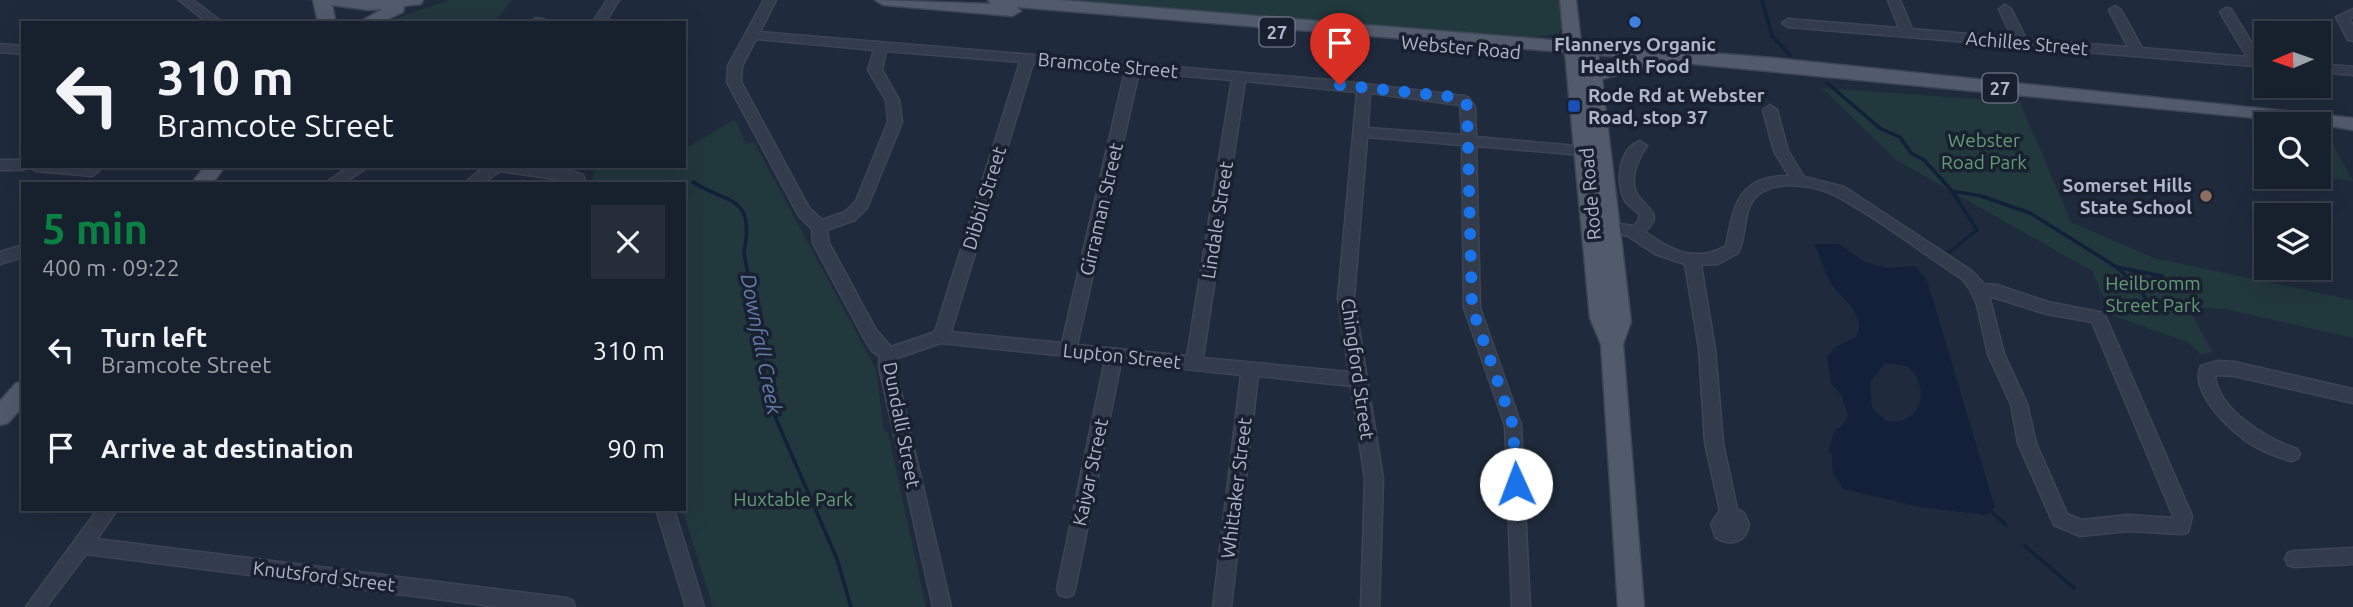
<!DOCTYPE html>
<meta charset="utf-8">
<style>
:root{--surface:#17202d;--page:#242d39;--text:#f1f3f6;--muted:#9ea3aa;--line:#363e49;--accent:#0b8043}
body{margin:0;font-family:Ubuntu,sans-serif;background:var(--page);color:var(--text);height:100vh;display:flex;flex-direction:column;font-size:26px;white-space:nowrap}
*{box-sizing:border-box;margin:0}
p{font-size:23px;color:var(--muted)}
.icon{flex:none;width:38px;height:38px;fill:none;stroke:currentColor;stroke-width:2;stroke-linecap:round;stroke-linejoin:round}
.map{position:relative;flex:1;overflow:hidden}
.details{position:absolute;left:21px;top:182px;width:665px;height:329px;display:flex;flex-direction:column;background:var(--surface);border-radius:0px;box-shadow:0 7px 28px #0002,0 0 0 2px var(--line)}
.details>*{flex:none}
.hud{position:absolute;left:21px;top:21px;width:665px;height:147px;border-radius:0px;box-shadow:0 7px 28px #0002,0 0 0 2px var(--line);background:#17202d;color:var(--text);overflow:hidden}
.needle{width:46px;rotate:268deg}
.buttons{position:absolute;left:2254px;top:21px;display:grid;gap:14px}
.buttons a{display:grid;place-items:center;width:77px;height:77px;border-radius:0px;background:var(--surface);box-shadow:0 7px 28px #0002,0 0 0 2px var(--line);font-size:35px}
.pin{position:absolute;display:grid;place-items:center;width:60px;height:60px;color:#fff;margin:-72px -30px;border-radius:50% 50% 50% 0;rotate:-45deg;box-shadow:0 0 7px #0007}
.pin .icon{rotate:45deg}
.me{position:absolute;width:77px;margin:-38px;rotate:358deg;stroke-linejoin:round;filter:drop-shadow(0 0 5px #0008)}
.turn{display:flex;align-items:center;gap:24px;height:147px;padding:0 21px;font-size:32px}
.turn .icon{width:91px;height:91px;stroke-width:2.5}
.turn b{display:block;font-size:49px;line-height:60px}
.round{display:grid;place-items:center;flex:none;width:74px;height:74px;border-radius:0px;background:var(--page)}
.headline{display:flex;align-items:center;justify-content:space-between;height:119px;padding:0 21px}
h1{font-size:42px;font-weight:700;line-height:52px;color:var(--accent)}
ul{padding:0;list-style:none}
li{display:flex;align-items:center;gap:21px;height:98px;padding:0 21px}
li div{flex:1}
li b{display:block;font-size:26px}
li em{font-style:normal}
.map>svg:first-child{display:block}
</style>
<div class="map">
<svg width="2353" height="607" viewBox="0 0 2353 607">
<rect width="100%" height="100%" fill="#1f2a3c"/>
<g fill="#21383d">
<path d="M 449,0 L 512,0 L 494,23 L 383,23 Z"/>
<path d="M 1072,0 L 1565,0 L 1567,24 L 1557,34 L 1525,38 Z"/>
<path d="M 1822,88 L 2020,102 L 2071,222 L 2154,258 L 2353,300 L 2353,338 L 2229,310 L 2188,306 L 2213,353 L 2200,354 L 2187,342 L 2111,315 L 2092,271 L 1896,160 Z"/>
<path d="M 735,119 L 746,144 L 754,142 L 876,369 L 884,433 L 888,432 L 926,607 L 713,607 L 682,509 L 684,184 L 591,184 L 594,171 L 550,166 L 684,166 L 684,146 L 688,147 Z"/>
<path d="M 2319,143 L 2333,144 L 2353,181 L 2315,177 L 2319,177 Z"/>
</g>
<path fill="#12203a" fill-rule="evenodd" d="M 1814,244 L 1839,244 L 1865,262 L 1887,268 L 1915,266 L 1927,280 L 1995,508 L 1986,515 L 1920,507 L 1843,489 C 1833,471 1832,477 1832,455 L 1828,451 L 1835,430 L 1842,426 L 1848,416 L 1842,396 L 1831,383 L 1827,356 L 1836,347 L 1856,337 C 1868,312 1839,299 1829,280 C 1823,269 1821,256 1814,244 ZM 1885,363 L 1906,366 C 1932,385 1923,427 1886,421 L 1872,408 L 1870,382 Z"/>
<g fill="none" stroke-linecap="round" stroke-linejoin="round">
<g stroke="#12203a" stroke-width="3.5">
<path d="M 1762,0 L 1772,36 L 1790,55"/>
<path d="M 1827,83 L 1881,129 L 1900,137 L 1911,153 L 1924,160 L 1952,191 L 1981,196 L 2030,213 L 2115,266 L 2138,286 L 2146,299"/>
<path d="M 693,182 C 726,204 756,194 744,252 L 770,405 L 837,559 L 851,607"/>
<path d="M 1947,254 L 1977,230 L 1952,191"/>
<path d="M 2116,267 L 2162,276"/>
<path d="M 1992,512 L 2006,525"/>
<path d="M 2025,546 L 2074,588"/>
</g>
<g stroke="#3d4555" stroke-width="3">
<g id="minor">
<path d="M 179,0 L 193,0 L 223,23 L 208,23 Z"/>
<path d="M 607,0 L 619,0 L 605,23 L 592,23 Z"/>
<path d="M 764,0 L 776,0 L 760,32 L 1340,81 L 1464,96 L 1469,98 L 1475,107 L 1476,137 L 1598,148 L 1600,151 L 1598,154 L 1593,156 L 1476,146 L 1480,308 L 1521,425 L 1530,607 L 1512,607 L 1505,425 L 1464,308 L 1462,145 L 1367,137 L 1354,298 L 1383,479 L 1379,607 L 1361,607 L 1365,479 L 1351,386 L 1258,376 L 1231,607 L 1213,607 L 1241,375 L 1121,362 L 1075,589 L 1073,595 L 1066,597 L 1059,595 L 1057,589 L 1105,360 L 941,343 L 897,358 L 895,367 L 951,607 L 933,607 L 879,367 L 880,357 L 872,351 L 864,338 L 813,243 L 812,229 L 799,216 L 727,82 L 728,66 ZM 756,39 L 874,50 L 868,70 L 886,100 L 888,122 L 856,201 L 845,212 L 822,220 L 809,208 L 741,82 L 742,66 ZM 886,51 L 1020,62 L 935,332 L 891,347 L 876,330 L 829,243 L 827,230 L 855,220 L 867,208 L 902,122 L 899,100 L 882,70 ZM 1033,63 L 1125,71 L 1062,343 L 951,332 ZM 1139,72 L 1232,80 L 1187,356 L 1077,345 ZM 1245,81 L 1357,92 L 1338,298 L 1349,372 L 1203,358 ZM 1370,93 L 1460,105 L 1462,135 L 1368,128 Z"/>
<path d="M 1888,0 L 1900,0 L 1912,29 L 2012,38 L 1999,9 L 2005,5 L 2011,9 L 2026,39 L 2128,47 L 2109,10 L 2115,6 L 2121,10 L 2142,48 L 2247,57 L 2220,12 L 2226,8 L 2231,9 L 2261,58 L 2266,59 L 2266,67 L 1788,27 L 1782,23 L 1788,19 L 1899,28 Z"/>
<path d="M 2353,9 L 2353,17 L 2349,19 L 2353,25 L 2353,41 L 2348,40 L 2336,17 Z"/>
<path d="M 536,18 L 546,20 L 547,23 L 530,23 Z"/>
<path d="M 0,44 L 23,46 L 23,54 L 0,52 Z"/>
<path d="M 2319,64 L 2353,67 L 2353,75 L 2319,72 Z"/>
<path d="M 1770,105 L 1777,110 L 1788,151 L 1804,177 L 1844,187 L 1972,271 L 1984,284 L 1997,285 L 2048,302 L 2104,313 L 2192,516 L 2188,532 L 2182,534 L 2128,531 L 2080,536 L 2054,525 L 2018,443 L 2011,404 L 1988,354 L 1977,305 L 1970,289 L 1962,279 C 1921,252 1879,219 1836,196 C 1817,186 1778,179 1759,194 C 1741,207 1748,235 1738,253 L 1718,264 L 1701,265 L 1715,349 L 1723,443 L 1737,509 L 1744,513 L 1749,524 C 1746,542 1732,547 1716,538 L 1711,524 L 1720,510 L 1705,443 L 1699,349 L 1685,264 L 1655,254 L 1628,236 L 1598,231 L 1591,226 L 1598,221 L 1634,226 L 1639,220 L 1639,214 C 1635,210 1630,207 1626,202 C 1615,185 1618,149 1640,141 L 1647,146 C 1638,159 1627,181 1639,197 C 1650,212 1663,213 1645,232 C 1672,251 1695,263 1726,246 C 1734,205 1738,176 1789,176 L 1774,151 L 1763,110 ZM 1989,296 L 2047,314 L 2092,322 L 2174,518 L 2128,515 L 2081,520 L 2067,514 L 2036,443 L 2027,404 L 2004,354 Z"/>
<path d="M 0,160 L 23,160 L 23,166 L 93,166 L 99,171 L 92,176 L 36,171 L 29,167 L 23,170 L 0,170 Z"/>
<path d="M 350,166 L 369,166 L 343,184 L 324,184 Z"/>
<path d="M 486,166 C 519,166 552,164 583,175 L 586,184 L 572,184 L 568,181 L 500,171 L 481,184 L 463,184 Z"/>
<path d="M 23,245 L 23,257 L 0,264 L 0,252 Z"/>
<path d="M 2218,361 L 2234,362 L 2353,389 L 2353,403 L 2234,376 L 2215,375 C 2217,410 2268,439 2297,449 L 2300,454 L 2297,459 L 2291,461 C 2277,457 2263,452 2251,444 C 2231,432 2189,392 2201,366 Z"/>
<path d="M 98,509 L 118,509 L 97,539 L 566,598 L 573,601 L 575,607 L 499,607 L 86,554 L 46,607 L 26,607 Z"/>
<path d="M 656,509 L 674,509 L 704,607 L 686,607 Z"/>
<path d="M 2353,548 L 2353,564 L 2294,567 L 2288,565 L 2285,559 L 2288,553 L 2294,551 Z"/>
</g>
</g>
<g stroke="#3d4555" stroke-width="3">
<g id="major">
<path d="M 313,0 L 423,0 L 421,4 L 404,6 L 403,12 L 380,23 L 358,23 L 382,9 L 368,10 L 332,5 L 336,23 L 318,23 Z"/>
<path d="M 875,0 L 991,4 L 988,0 L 1060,0 L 1564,41 L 1560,0 L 1576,0 L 1581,43 L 1774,58 L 2353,118 L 2353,130 L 2319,124 L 1651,60 L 1650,66 L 1602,79 L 1631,322 L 1623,344 L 1644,607 L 1618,607 L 1601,344 L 1590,318 L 1565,52 L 1017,7 L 1021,11 L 1012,16 L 883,5 ZM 1598,55 L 1636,58 L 1600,67 Z"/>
<path d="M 205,166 L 225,166 L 212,184 L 191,184 Z"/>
<path d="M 23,381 L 23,406 L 8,423 L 0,425 L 0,401 L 15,384 Z"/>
</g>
</g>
<use href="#minor" fill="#333c4c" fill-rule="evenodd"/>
<use href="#major" fill="#515b6c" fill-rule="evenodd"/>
</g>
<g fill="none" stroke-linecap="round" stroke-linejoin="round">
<path stroke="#1a73e8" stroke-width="12" stroke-dasharray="0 21.6" d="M 1340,85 L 1455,97 L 1467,105 L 1472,308 L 1513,425 L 1516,484"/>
</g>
<circle fill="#3f7fe0" stroke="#192131" stroke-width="2.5" cx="1635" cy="22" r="7"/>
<rect fill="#1a4fb4" stroke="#192131" stroke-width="2.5" x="1567" y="99" width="14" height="14" rx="3.5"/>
<circle fill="#8d6e63" stroke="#192131" stroke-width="2.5" cx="2206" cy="196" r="7"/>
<g text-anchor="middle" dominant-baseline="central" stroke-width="7" stroke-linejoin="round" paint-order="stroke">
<g fill="#192131" stroke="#818a9b" stroke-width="2">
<rect x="1259.5" y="17.5" width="35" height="29" rx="5"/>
<rect x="1982.5" y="73.5" width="35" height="29" rx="5"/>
</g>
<g font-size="18" font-weight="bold" fill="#aeb7c8">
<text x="1277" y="32">27</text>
<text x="2000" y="88">27</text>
</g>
<g font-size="19" fill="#aeb7c8" stroke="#192131">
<text transform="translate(2027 43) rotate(5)">Achilles Street</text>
<text transform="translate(1461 47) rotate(5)">Webster Road</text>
<text transform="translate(1108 65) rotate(5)">Bramcote Street</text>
<text transform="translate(1590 194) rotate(-95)">Rode Road</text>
<text transform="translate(984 198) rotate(-73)">Dibbil Street</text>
<text transform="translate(1101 209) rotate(-77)">Girraman Street</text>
<text transform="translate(1217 220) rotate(-81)">Lindale Street</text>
<text transform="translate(1122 356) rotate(6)">Lupton Street</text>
<text transform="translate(1358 369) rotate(82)">Chingford Street</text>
<text transform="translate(902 425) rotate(79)">Dundalli Street</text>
<text transform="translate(1090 472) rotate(-78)">Kaiyar Street</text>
<text transform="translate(1236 488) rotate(-83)">Whittaker Street</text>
<text transform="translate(324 576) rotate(7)">Knutsford Street</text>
</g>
<g font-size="19" font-weight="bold" fill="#aeb7c8" stroke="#192131">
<text x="1635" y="44">Flannerys Organic<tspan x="1635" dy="22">Health Food</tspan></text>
<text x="1588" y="95" text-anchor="start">Rode Rd at Webster<tspan x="1588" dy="22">Road, stop 37</tspan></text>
<text x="2192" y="185" text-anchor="end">Somerset Hills<tspan x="2192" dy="22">State School</tspan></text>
</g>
<g font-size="19" fill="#639b74" stroke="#192131">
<text x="1984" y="140">Webster<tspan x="1984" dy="22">Road Park</tspan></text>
<text x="2153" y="283">Heilbromm<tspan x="2153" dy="22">Street Park</tspan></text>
<text x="793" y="499">Huxtable Park</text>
</g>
<g font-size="21" font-style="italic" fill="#647dab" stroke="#192131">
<text transform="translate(762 344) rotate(79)">Downfall Creek</text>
</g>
</g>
</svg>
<div class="buttons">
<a><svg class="needle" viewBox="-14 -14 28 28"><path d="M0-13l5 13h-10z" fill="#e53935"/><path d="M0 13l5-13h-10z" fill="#9ea3aa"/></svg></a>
<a><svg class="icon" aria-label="search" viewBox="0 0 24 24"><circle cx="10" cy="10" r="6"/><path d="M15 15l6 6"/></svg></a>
<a><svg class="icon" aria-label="layers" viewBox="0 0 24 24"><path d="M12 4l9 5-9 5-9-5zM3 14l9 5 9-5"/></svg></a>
</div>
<div class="pin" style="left:1340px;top:85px;background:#d93025"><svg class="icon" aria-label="arrive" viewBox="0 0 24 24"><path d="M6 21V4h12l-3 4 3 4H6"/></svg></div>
<svg class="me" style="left:1516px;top:484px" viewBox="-20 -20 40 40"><circle r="19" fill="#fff"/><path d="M0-13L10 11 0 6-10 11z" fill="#1a73e8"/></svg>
<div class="hud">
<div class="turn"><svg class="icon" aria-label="left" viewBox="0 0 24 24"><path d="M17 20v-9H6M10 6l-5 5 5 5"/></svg><div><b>310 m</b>Bramcote Street</div></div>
</div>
<section class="details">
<div class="headline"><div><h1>5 min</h1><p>400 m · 09:22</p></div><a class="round"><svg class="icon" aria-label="close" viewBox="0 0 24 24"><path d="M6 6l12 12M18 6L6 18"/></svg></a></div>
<ul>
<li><svg class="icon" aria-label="left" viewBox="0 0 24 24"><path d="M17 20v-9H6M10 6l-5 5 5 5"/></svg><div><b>Turn left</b><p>Bramcote Street</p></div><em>310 m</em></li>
<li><svg class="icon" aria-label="arrive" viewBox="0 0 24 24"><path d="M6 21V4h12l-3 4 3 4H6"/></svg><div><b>Arrive at destination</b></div><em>90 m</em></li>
</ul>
</section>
</div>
